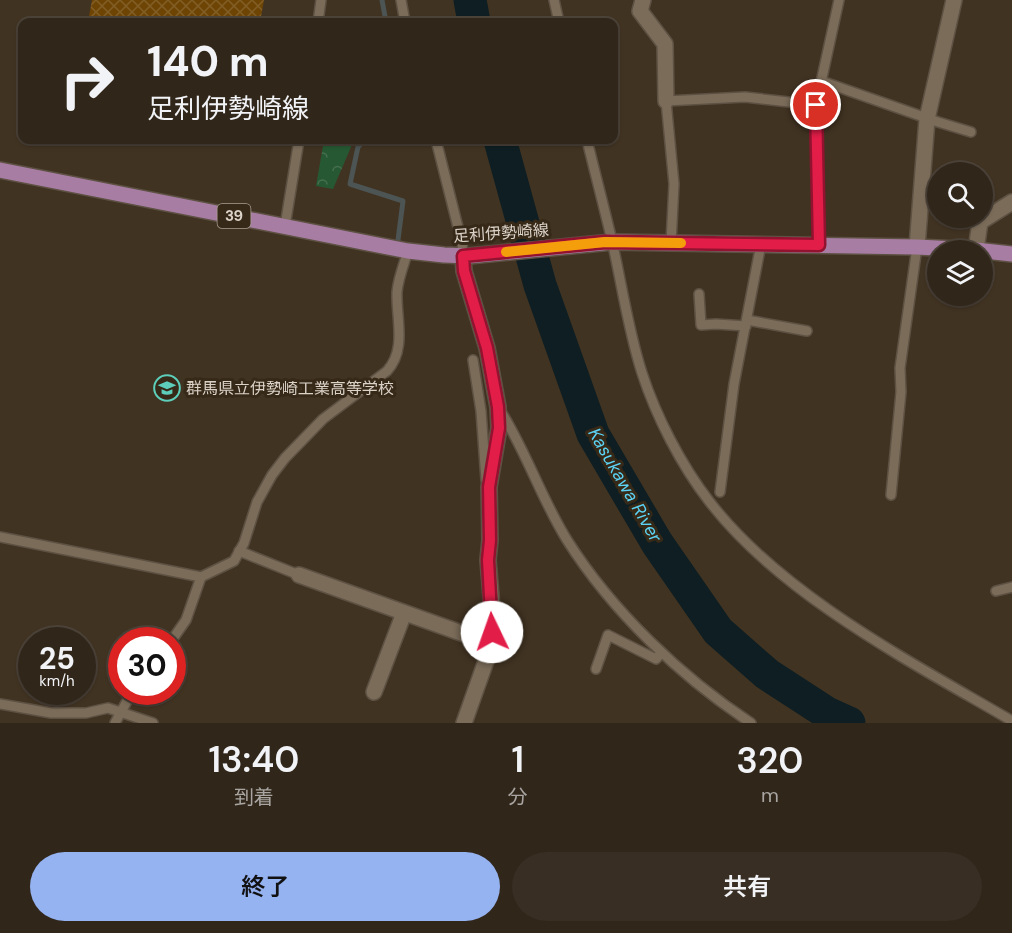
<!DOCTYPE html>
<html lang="ja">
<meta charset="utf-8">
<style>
:root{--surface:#31261a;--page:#392e23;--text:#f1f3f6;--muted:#a8a5a2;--line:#4c4339;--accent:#95b2f1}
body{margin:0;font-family:"DM Sans","Noto Sans JP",sans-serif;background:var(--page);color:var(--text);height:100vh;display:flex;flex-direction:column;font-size:22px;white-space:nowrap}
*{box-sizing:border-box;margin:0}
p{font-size:20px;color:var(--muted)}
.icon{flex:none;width:33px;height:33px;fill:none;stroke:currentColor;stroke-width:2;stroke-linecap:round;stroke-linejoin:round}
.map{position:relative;height:723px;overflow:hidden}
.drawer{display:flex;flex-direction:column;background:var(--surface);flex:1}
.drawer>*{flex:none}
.guide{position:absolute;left:18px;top:18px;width:600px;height:126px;border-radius:12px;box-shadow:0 2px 4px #0004,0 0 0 2px var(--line);background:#31261a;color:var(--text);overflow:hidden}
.tools{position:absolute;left:927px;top:162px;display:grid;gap:12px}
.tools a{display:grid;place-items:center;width:66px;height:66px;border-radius:50%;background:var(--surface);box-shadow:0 2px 4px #0004,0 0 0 2px var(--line);font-size:30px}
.speed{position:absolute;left:18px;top:627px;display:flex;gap:12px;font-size:30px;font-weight:700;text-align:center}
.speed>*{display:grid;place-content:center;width:78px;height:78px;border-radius:50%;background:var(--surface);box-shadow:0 2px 4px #0004,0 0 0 2px var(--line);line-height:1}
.speed small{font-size:15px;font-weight:400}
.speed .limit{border:9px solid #d22;background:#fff;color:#111}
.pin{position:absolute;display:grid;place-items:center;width:51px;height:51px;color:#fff;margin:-26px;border:3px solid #fff;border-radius:50%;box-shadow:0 2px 6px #0007}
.me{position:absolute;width:66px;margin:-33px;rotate:357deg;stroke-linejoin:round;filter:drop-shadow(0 0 4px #0008)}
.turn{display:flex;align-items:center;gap:21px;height:126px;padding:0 30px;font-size:27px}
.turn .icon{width:78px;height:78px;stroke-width:2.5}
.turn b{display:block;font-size:42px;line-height:51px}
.eta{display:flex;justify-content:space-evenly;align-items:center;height:102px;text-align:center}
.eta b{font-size:36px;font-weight:600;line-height:42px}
.primary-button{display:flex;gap:12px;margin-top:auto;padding:12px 30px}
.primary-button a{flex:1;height:69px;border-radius:36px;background:var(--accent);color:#111;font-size:24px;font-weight:600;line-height:69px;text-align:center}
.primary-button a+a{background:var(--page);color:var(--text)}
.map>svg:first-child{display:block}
</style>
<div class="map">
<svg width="1012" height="723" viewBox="0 0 1012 723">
<defs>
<pattern id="park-crowns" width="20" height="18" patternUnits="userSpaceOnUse" patternTransform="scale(1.5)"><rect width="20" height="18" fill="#265833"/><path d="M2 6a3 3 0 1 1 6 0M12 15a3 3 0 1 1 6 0" fill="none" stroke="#456f4f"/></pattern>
<pattern id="building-cross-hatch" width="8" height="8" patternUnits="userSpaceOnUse" patternTransform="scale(1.5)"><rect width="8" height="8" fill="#6e4404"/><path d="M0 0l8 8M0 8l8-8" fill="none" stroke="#825e27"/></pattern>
</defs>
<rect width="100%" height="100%" fill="#413322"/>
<path fill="url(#park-crowns)" d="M 324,140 L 354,140 L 333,189 L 316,186 Z"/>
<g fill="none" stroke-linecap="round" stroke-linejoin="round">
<g stroke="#4c5454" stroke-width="5">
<path d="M 382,0 L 386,22"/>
<path d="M 364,140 L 358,147 L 350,184 L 403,201 L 398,240"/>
</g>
<g stroke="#0e1e22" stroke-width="33">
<path d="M 470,0 L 474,22"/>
<path d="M 500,140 L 540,285 L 593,434 L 657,543 L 718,631 L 767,674 L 827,713 L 849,723"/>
</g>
</g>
<path fill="url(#building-cross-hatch)" d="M 92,0 L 264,0 L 260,22 L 88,22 Z"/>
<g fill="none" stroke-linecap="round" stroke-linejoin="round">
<g stroke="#5d5143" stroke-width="12">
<g id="service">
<path d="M 401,0 L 405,22"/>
<path d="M 554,0 L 559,22"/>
<path d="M 318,22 L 321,0"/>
<path d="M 821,81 L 938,122 L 971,132"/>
<path d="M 436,140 L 462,243 L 463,256"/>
<path d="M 587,140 C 595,173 604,207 612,241 C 622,285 628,330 642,373 C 656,416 681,465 709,501 C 781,595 911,662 1012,721"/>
<path d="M 285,226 L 299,140"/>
<path d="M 671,243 L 674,184 L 666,101 L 745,97 L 816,105"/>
<path d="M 819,245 L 816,105 L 839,0"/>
<path d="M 699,294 L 701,325 L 716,324 L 746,326"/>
<path d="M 747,320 L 807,331"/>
<path d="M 473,360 L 481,411 L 486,480"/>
<path d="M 500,410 C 526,451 541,498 567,540 C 612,611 681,677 751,723"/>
<path d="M 720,492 L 734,384 L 761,244"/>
<path d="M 891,495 L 901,392 L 900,368 L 917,247"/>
<path d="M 0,537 L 201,577 L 234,561 L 244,543 L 257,502 L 272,475 L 285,458 L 323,419 L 387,371 C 407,349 396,319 397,292 C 398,279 404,264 408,251"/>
<path d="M 239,551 L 299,575"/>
<path d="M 996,591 L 1012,587"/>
<path d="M 172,640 L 186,620 L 201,577"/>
<path d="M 596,669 L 608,635 L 656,659 L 661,653"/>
<path d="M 0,704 L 51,713 L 86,713 L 108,708 L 153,723"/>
<path d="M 115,723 L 132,692"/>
</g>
</g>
<g stroke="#5d5143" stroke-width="18">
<g id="minor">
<path d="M 643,0 L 640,11 L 665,44 L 666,101"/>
<path d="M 917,247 L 927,119 L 954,0"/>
<path d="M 976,250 L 980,222 L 1012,202"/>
<path d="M 463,256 L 464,271 L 487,348 L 498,407 L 499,428 L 489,487 L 490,540 L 488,560 L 493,620 L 492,644 L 464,723"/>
<path d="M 299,575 L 492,644"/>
<path d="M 374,692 L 404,613"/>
</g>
</g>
<g stroke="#5d5143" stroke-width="18">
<path id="primary" d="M 0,170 L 408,251 L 444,255 L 469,256 L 612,242 L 917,247 L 976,250 L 1012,254"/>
</g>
<use href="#service" stroke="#7b6c59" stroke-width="9"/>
<use href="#minor" stroke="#7b6c59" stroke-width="15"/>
<use href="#primary" stroke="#a87da4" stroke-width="15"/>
</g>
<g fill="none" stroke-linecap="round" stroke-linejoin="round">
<g stroke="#92132f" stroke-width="15">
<path id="route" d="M 492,632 L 488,560 L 490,540 L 489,487 L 499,428 L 498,407 L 487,348 L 464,271 L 463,256 L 605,242 L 819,245 L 816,105"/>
</g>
<use href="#route" stroke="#e11d48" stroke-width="10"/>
<path stroke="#f59e0b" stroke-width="10" d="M 506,252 L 605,242 L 681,243"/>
</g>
<defs>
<g id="school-ring" transform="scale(1.35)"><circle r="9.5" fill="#362918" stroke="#5cceba" stroke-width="1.5"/><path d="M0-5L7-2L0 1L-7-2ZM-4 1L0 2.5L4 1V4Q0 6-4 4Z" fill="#5cceba"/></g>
</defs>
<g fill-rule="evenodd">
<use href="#school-ring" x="167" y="388"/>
</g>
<g text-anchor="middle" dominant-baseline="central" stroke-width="6" stroke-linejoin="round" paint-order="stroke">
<rect fill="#362918" stroke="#aa9f93" stroke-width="1.5" x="217.5" y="204" width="33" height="24" rx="4.5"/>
<g font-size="15" font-weight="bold" fill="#dbd2c8">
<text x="234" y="216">39</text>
</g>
<g font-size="16" fill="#dbd2c8" stroke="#362918">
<text transform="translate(501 233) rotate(-4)">足利伊勢崎線</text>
</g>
<g font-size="16" fill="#dbd2c8" stroke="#362918" text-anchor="start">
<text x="186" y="388">群馬県立伊勢崎工業高等学校</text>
</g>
<g font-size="18" font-style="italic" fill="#5cd3f4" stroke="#362918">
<text transform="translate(625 485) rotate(60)">Kasukawa River</text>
</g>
</g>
</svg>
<div class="tools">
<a><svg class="icon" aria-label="search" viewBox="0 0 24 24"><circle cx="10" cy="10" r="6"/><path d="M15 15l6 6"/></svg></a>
<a><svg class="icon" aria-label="layers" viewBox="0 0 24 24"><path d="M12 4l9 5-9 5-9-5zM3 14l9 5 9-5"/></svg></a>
</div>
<div class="speed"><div>25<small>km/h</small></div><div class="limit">30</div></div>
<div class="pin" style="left:816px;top:105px;background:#d93025"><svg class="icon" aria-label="arrive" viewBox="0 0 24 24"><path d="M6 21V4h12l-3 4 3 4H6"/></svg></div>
<svg class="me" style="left:492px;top:632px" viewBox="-20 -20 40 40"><circle r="19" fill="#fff"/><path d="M0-13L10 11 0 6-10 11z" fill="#e11d48"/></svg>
<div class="guide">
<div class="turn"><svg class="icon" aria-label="right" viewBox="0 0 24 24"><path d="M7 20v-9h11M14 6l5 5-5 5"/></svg><div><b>140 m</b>足利伊勢崎線</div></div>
</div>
</div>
<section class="drawer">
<div class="eta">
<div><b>13:40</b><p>到着</p></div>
<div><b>1</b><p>分</p></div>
<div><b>320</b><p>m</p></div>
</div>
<div class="primary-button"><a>終了</a><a>共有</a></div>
</section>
